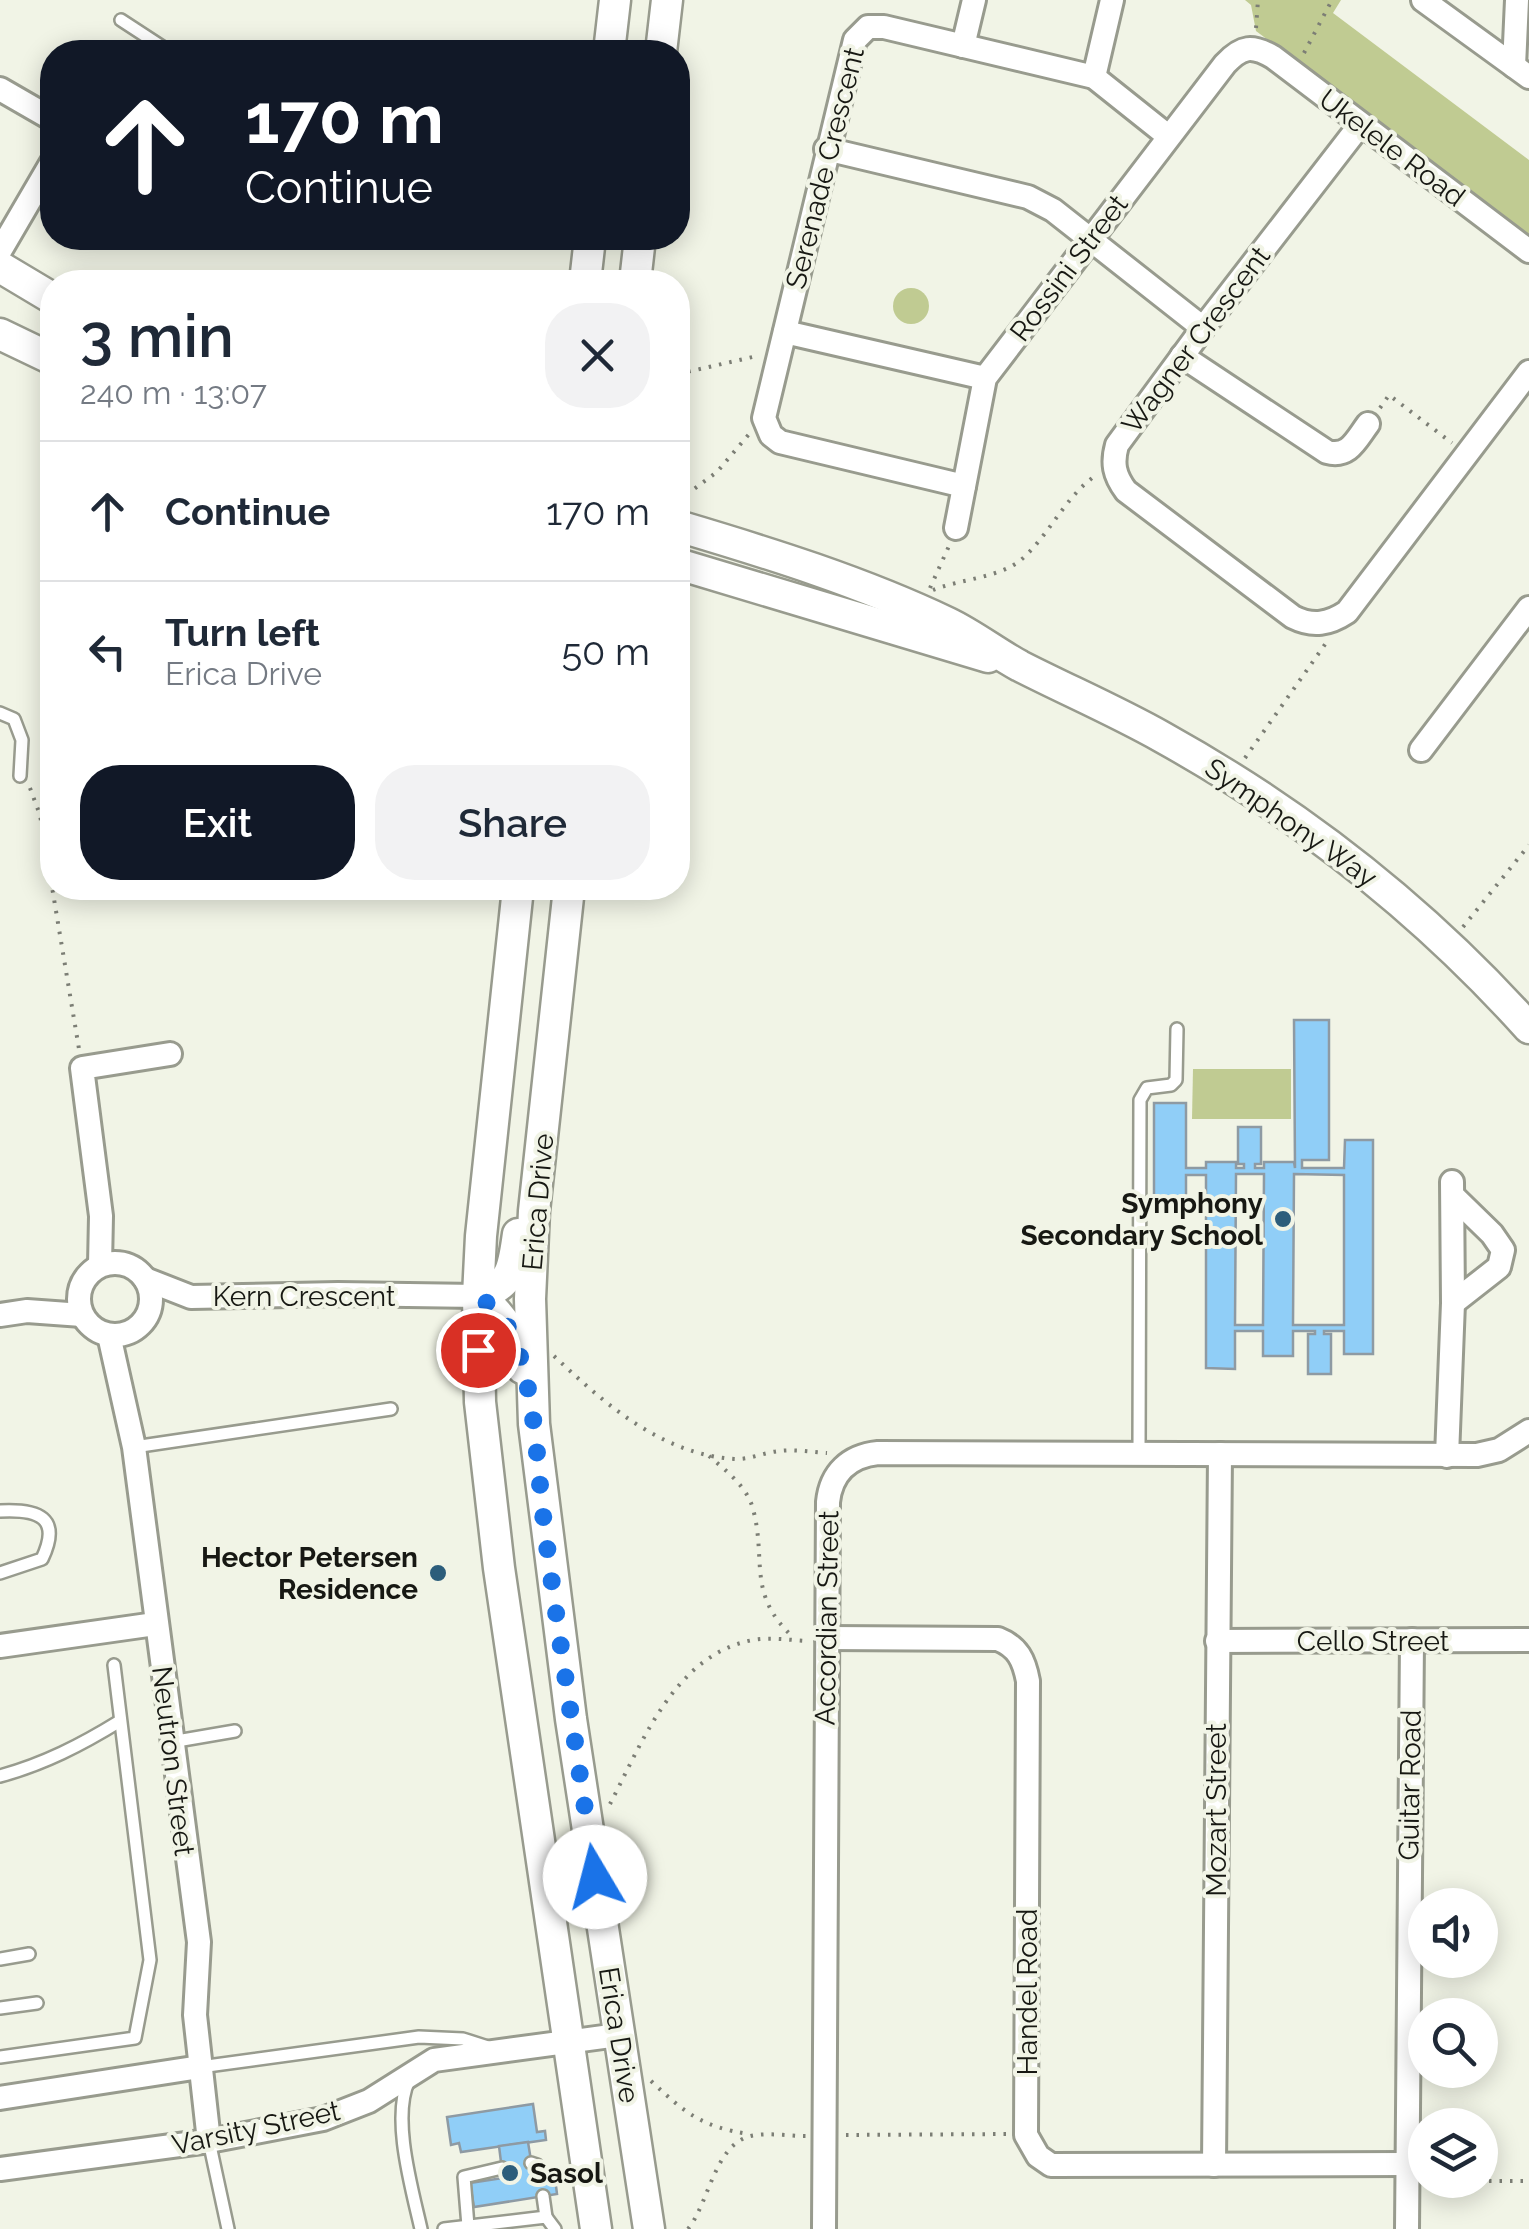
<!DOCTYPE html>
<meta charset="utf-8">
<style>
:root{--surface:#fff;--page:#f2f2f3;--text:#1f2937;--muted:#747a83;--line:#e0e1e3;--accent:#111827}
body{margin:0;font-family:Raleway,sans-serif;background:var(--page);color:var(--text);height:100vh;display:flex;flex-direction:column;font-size:38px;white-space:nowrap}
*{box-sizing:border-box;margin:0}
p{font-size:32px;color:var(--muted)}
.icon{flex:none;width:55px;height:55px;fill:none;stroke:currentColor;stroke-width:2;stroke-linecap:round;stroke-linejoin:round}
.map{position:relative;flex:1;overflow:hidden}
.side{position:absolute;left:40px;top:270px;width:650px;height:630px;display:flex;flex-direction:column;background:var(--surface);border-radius:40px;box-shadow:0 5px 25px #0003}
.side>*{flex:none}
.top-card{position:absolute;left:40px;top:40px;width:650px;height:210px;border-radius:40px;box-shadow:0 5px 25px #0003;background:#111827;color:#fff;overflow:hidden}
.buttons{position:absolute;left:1408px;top:1888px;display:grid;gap:20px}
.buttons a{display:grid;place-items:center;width:90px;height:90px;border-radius:50%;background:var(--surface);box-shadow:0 5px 25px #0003;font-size:50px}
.pin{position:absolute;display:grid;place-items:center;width:85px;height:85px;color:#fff;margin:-42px;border:5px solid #fff;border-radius:50%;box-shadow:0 2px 10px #0007}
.me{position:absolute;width:110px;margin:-55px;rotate:352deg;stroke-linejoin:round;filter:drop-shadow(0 0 8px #0008)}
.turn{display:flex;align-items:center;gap:35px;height:210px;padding:0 40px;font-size:45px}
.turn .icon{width:130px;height:130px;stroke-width:2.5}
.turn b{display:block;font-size:70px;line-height:85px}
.round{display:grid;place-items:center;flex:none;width:105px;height:105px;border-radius:40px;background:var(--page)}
.headline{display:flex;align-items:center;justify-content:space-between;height:170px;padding:0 40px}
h1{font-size:60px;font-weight:600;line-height:75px}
.action{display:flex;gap:20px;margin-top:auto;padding:20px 40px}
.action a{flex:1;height:115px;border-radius:40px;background:var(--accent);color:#fff;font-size:40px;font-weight:600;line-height:115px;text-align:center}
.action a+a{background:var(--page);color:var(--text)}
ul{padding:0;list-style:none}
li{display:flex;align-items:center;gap:30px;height:140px;padding:0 40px;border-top:2px solid var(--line)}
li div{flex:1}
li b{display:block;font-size:38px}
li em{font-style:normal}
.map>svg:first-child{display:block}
</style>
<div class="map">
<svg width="1529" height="2229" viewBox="0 0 1529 2229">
<rect width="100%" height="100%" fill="#f1f4e6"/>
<g fill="#c0cb92">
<path d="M 1245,0 L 1341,0 L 1333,13 L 1529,160 L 1529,237 L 1256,31 L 1251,5 Z"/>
<circle cx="911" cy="306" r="18"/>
<path d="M 1193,1069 L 1291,1069 L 1291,1119 L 1192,1119 Z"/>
</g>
<g fill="#90cef7" stroke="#8e9aa3" stroke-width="2.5" fill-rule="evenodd">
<path d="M 1294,1020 L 1329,1020 L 1329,1160 L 1302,1160 L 1302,1168 L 1344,1168 L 1345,1140 L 1373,1140 L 1373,1354 L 1344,1354 L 1344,1331 L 1324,1331 L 1324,1334 L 1331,1334 L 1331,1374 L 1308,1374 L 1308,1334 L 1315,1334 L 1315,1331 L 1293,1331 L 1293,1356 L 1263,1356 L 1263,1331 L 1235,1331 L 1235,1369 L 1206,1368 L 1206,1175 L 1186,1175 L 1186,1202 L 1154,1202 L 1154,1103 L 1186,1103 L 1186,1168 L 1206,1168 L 1206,1162 L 1236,1162 L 1236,1168 L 1244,1168 L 1244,1164 L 1238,1164 L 1238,1127 L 1261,1127 L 1261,1164 L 1255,1164 L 1255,1168 L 1264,1168 L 1264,1162 L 1294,1162 L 1295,1168 ZM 1236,1174 L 1264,1174 L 1263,1325 L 1235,1325 ZM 1294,1174 L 1344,1175 L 1344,1325 L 1293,1325 Z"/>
<path d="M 533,2104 L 537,2132 L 545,2131 L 546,2140 L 461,2152 L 459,2143 L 451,2145 L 447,2117 Z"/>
<path d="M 528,2142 L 533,2173 L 554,2170 L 557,2194 L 474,2207 L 470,2183 L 503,2178 L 499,2146 Z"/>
</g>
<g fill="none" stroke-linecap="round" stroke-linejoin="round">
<g stroke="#989b8e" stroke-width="16">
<g id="service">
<path d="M 121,20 L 170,52"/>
<path d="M 0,713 L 14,719 L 22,740 L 20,776"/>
<path d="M 134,1447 L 391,1409"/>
<path d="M 1139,1454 L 1140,1100 L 1147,1088 L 1171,1085 L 1176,1080 L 1177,1029"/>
<path d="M 0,1511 C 38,1509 62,1517 42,1559 L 0,1573"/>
<path d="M 171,1742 L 235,1731"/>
<path d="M 0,1776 C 44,1764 81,1745 120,1721"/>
<path d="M 0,1959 L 29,1954"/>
<path d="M 0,2008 L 37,2003"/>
<path d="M 0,2057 L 135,2038 L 150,1960 L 114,1665"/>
<path d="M 200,2067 L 419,2037 L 463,2039 L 488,2047"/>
<path d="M 409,2080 C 391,2117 412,2189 421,2229"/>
<path d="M 209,2141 L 228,2229"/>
<path d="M 531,2163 L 537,2165 L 539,2172"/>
<path d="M 543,2196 L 546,2217"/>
<path d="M 468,2226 L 464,2177 L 502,2168"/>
<path d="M 444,2229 L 546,2217 L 555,2229"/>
</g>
</g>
<g stroke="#989b8e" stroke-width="28">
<g id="minor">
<path d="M 1423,0 L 1529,77"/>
<path d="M 963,46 L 974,0"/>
<path d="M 1514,66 L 1517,0"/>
<path d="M 1094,77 L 1112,0"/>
<path d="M 0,89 L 52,119"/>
<path d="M 1360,125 L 1203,328 L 1117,445 C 1112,463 1114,475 1126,491 L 1293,617 C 1313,627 1329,624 1347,612 L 1529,372"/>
<path d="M 826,149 L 1028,197 L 1053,210 L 1203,328"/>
<path d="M 0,251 L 52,162"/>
<path d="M 785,332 L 985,378"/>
<path d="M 1182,356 L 1327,452 C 1349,458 1356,440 1368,424"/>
<path d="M 964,486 L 780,442 L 771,435 L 764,418 L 855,40 L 868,27 L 884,27 L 1094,77 L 1168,136"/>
<path d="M 956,528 L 985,378 L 1225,64 C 1242,46 1252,45 1273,57 L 1529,251"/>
<path d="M 1421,750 L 1529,608"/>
<path d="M 1453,1196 L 1492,1234 L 1503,1250 L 1499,1267 L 1453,1303"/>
<circle cx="115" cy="1299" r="36"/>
<path d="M 100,1265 L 101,1216 L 82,1068 L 170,1054"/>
<path d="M 145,1279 L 191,1297 L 338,1294 L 478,1296"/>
<path d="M 0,1315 L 27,1311 L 82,1315"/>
<path d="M 109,1335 L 134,1447 L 199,1942 L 195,2015 L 209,2141"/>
<path d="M 1447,1456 L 1453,1303 L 1452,1182"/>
<path d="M 827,1638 L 998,1639 C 1018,1647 1024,1660 1028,1681 L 1026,2135 L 1038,2156 L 1051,2165 L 1406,2164"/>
<path d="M 1217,1641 L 1529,1640"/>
<path d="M 0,1646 L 155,1624"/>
<path d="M 0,2098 L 200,2067"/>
<path d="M 1214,2165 L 1220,1454"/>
<path d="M 0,2169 L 209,2141 L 323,2119 L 369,2101 L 434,2060 L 618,2035"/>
<path d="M 824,2229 L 828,1502 C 831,1473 849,1456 878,1453 L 1477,1455 L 1499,1450 L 1529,1431"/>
<path d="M 1407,2229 L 1412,1640"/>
</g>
</g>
<g stroke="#989b8e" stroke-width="35">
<g id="secondary">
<path d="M 609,52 L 615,0"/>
<path d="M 661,52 L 667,0"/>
<path d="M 0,267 L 52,298"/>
<path d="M 585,282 L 590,238"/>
<path d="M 635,282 L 640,238"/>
<path d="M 0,334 L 52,359"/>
<path d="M 678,526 C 769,553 862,582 948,623 C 973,635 996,653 1020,666 C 1067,690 1116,711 1162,737 C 1299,813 1424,911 1529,1028"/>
<path d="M 678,564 L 988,657"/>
<path d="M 518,888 L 481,1236 L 478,1296 L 480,1402 L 499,1568 L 596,2229"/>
<path d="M 569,888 L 534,1211 L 530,1299 L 534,1424 L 571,1719 L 649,2229"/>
<path d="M 478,1296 C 513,1285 513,1267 518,1234"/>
<path d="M 478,1296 C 504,1315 516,1337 522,1368"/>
</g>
</g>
<g stroke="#7c7e75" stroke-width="4" stroke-dasharray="2.5 8" stroke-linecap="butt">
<path d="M 1256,28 L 1258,0"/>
<path d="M 1304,53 L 1332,0"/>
<path d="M 678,374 L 757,356"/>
<path d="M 1380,408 L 1389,395 L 1452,443"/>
<path d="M 678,501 L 717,472 L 750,433"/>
<path d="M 930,588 L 949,546"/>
<path d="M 933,590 C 960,579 1000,578 1022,559 C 1050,534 1065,497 1095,476"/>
<path d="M 1245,758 L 1326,643"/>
<path d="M 30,788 L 40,815 L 79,1049"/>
<path d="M 1463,927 L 1529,845"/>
<path d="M 554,1356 C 605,1404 661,1454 734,1459 C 749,1460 765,1452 780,1451 C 795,1449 811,1452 827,1453"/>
<path d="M 709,1456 C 725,1470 747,1486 753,1509 C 767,1561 746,1594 794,1638"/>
<path d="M 610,1804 C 642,1743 675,1654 753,1640 C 771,1637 789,1640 807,1641"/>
<path d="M 651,2081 C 685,2113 702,2127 749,2134"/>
<path d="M 846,2135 L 1006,2134"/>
<path d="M 1426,2181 L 1529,2181"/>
<path d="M 688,2229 C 710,2202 715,2138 757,2135 C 773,2133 790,2136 806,2136"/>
</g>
<use href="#service" stroke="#fff" stroke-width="11"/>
<use href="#minor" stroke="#fff" stroke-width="22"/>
<use href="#secondary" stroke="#fff" stroke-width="30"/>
</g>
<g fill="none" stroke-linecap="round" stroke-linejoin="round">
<path stroke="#1a73e8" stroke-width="18" stroke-dasharray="0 32.4" d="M 478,1350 L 478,1296 C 497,1310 511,1326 518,1350 C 536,1405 537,1465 544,1523 C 559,1641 578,1759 595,1877"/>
</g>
<g fill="#2c5d7b" stroke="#f1f4e6" stroke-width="4">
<circle cx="1283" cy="1219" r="10"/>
<circle cx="438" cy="1573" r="10"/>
<circle cx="510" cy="2173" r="10"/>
</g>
<g text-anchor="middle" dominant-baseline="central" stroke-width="8" stroke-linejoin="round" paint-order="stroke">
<g font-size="28" fill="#171813" stroke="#f1f4e6">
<text transform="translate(1392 148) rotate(37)">Ukelele Road</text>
<text transform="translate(825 168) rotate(-76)">Serenade Crescent</text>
<text transform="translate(1069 268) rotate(-53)">Rossini Street</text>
<text transform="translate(1196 340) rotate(-53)">Wagner Crescent</text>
<text transform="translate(1291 823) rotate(35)">Symphony Way</text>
<text transform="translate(538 1202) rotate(-85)">Erica Drive</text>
<text x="304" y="1296">Kern Crescent</text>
<text transform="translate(827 1618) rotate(-89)">Accordian Street</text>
<text x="1373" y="1641">Cello Street</text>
<text transform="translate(173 1761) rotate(83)">Neutron Street</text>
<text transform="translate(1410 1785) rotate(-89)">Guitar Road</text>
<text transform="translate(1216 1810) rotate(-90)">Mozart Street</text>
<text transform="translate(1027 1992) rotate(-90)">Handel Road</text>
<text transform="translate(619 2035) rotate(81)">Erica Drive</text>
<text transform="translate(256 2128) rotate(-12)">Varsity Street</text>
</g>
<g font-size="28" font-weight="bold" fill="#171813" stroke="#f1f4e6" text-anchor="end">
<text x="1263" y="1203">Symphony<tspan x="1263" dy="32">Secondary School</tspan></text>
<text x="418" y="1557">Hector Petersen<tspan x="418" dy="32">Residence</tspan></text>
<text x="530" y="2173" text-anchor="start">Sasol</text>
</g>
</g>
</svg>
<div class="buttons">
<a><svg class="icon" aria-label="sound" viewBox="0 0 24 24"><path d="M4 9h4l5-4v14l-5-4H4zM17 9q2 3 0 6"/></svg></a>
<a><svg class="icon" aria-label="search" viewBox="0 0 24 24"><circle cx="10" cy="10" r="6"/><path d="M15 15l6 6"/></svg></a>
<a><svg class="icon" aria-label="layers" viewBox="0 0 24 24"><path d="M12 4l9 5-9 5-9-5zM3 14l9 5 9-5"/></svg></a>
</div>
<div class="pin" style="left:478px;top:1350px;background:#d93025"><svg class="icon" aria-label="arrive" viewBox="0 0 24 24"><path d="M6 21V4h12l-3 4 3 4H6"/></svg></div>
<svg class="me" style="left:595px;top:1877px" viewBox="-20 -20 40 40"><circle r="19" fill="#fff"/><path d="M0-13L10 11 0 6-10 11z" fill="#1a73e8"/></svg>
<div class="top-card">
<div class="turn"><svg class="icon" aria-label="ahead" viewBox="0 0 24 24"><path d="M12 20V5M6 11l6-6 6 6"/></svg><div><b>170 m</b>Continue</div></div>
</div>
<section class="side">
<div class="headline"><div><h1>3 min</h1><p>240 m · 13:07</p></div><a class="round"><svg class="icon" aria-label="close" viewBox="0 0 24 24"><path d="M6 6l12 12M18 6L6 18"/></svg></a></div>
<ul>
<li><svg class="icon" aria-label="ahead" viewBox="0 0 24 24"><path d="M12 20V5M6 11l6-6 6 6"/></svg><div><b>Continue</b></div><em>170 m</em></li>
<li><svg class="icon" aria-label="left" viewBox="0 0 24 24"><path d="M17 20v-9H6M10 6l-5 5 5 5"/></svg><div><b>Turn left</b><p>Erica Drive</p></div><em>50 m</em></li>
</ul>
<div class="action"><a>Exit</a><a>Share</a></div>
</section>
</div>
